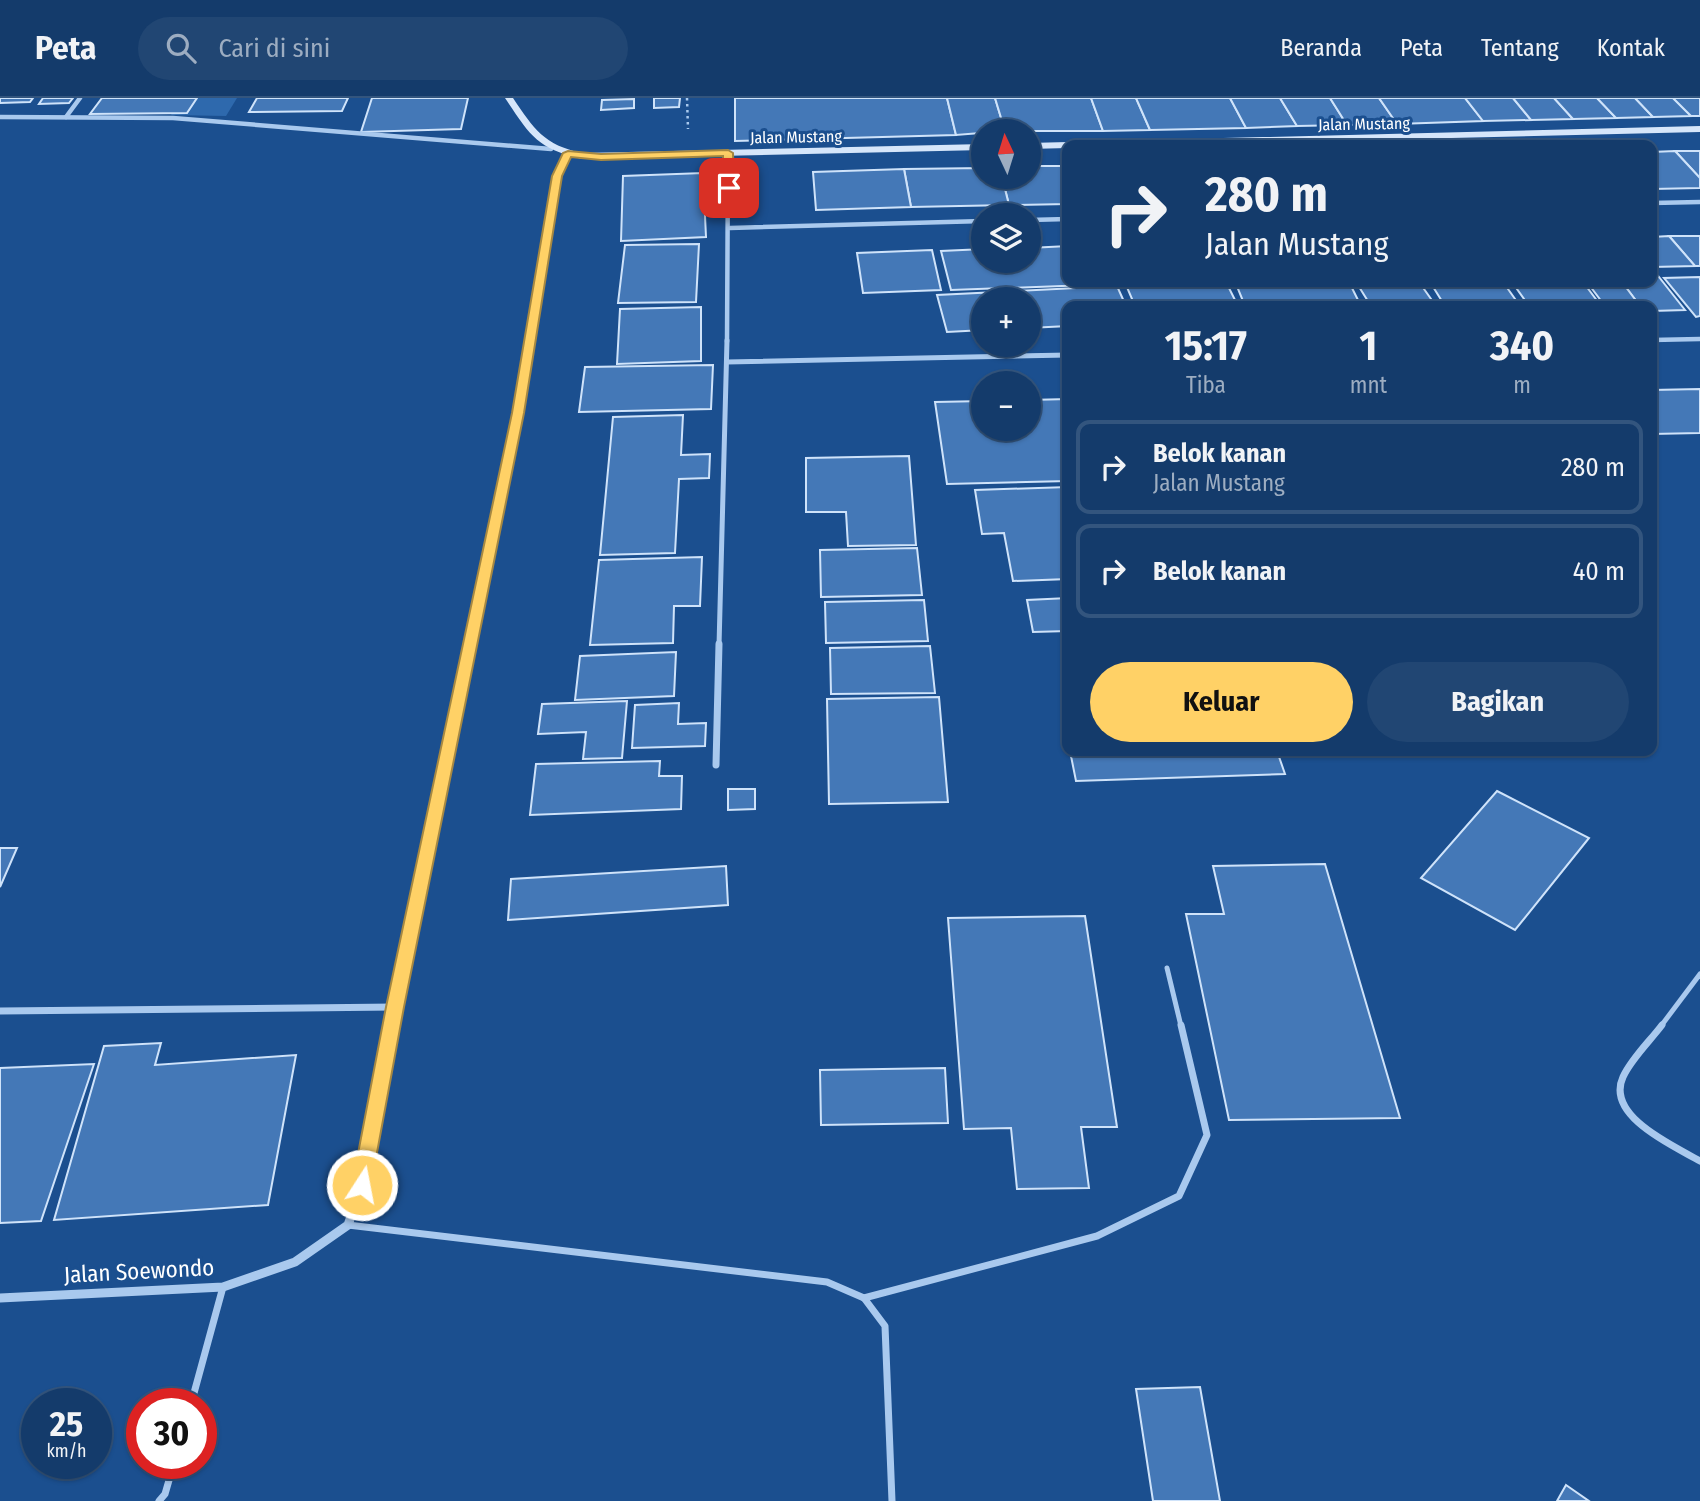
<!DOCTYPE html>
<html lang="id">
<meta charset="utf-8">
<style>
:root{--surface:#143b6b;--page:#214673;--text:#f1f3f6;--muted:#9dadc1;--line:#33557e;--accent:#ffd166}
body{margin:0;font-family:"Fira Sans Condensed",sans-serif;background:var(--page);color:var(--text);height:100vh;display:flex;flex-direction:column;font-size:26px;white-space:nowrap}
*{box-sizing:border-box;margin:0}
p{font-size:23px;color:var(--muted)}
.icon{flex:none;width:38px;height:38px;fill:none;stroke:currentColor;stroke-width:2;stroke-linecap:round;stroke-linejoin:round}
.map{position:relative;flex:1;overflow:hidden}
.side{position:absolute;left:1062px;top:203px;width:595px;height:455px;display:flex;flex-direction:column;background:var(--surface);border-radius:14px;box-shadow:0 2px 5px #0004,0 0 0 2px var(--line)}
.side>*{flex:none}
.banner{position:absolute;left:1062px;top:42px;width:595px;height:147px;border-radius:14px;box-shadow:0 2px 5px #0004,0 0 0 2px var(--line);background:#143b6b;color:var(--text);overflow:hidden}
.needle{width:46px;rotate:356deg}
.controls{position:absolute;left:971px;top:21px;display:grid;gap:14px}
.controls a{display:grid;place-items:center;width:70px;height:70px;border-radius:50%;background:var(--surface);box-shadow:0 2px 5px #0004,0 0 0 2px var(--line);font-size:35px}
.speed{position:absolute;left:21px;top:1290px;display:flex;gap:14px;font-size:35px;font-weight:700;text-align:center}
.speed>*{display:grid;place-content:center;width:91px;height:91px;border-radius:50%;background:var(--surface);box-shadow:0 2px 5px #0004,0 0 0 2px var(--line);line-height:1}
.speed small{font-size:18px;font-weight:400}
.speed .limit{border:10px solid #d22;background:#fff;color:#111}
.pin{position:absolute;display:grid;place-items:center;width:60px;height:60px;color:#fff;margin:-30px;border-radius:14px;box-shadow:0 4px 10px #0006}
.me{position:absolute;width:77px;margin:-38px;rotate:11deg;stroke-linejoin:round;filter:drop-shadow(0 0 5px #0008)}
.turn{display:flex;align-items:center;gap:24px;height:147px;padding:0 28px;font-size:32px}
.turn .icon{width:91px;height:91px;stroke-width:2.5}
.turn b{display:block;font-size:49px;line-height:60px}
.eta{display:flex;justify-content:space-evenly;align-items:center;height:119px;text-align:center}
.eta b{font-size:42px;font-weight:700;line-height:49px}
.button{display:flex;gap:14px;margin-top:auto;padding:14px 28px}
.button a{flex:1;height:80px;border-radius:42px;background:var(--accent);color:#111;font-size:28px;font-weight:700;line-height:80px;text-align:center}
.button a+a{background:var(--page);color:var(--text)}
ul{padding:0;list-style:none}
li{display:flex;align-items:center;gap:21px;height:94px;margin:0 14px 10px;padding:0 14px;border:4px solid var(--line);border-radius:14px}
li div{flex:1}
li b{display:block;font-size:26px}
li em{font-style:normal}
header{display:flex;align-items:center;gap:42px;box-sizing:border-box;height:98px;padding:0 35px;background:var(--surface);border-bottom:2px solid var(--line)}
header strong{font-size:33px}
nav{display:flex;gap:38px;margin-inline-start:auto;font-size:24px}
.search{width:490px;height:63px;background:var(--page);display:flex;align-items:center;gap:18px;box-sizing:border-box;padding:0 24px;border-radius:38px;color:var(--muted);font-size:26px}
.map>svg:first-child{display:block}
</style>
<header>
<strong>Peta</strong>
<div class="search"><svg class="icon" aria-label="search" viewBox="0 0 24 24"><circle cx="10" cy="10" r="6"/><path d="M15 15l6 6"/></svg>Cari di sini</div>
<nav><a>Beranda</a><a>Peta</a><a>Tentang</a><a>Kontak</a></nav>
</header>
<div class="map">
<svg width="1700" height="1403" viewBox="0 0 1700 1403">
<rect width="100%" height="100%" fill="#1b4f8f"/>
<path fill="#2e69ad" d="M 182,0 L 237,0 L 226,18 L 171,17 Z"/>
<g fill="#4478b7" stroke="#cfe3fa" stroke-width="2">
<path d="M 0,0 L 33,0 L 30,4 L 0,5 Z"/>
<path d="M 43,0 L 73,0 L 69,5 L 39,6 Z"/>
<path d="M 102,0 L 197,0 L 187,15 L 90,16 Z"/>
<path d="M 257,0 L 348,0 L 342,13 L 249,14 Z"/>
<path d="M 372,0 L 468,0 L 461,31 L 361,34 Z"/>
<path d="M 654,0 L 680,0 L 679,9 L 654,10 Z"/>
<path d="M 735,0 L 947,0 L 956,37 L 735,43 Z"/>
<path d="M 947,0 L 995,0 L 1005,33 L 956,37 Z"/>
<path d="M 995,0 L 1091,0 L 1103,33 L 1005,33 Z"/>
<path d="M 1091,0 L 1136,0 L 1150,32 L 1103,33 Z"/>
<path d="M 1136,0 L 1230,0 L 1246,30 L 1150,32 Z"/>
<path d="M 1230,0 L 1280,0 L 1297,28 L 1246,30 Z"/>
<path d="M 1280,0 L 1330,0 L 1347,27 L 1297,28 Z"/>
<path d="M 1330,0 L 1379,0 L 1397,26 L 1347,27 Z"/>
<path d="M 1379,0 L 1465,0 L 1483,23 L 1397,26 Z"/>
<path d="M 1465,0 L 1513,0 L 1531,22 L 1483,23 Z"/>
<path d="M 1513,0 L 1554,0 L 1573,21 L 1531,22 Z"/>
<path d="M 1554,0 L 1597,0 L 1616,20 L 1573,21 Z"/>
<path d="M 1597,0 L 1635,0 L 1653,19 L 1616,20 Z"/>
<path d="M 1635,0 L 1673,0 L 1691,18 L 1653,19 Z"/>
<path d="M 1673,0 L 1700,0 L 1700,18 L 1691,18 Z"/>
<path d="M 634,1 L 634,10 L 601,12 L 602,2 Z"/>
<path d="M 1675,53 L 1700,53 L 1700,80 Z"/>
<path d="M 1675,53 L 1700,80 L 1700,90 L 1652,91 L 1652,54 Z"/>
<path d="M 1029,68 L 1068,68 L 1068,106 L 1009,107 L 1002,79 L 1029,79 Z"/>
<path d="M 984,70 L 984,79 L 1002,79 L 1009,107 L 911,109 L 904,71 Z"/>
<path d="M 904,71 L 911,109 L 816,112 L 813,74 Z"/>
<path d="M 703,75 L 706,139 L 621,143 L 623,78 Z"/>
<path d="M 1669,138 L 1700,138 L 1700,168 L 1695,168 Z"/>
<path d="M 1669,138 L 1695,168 L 1652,169 L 1652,139 Z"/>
<path d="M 699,146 L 696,204 L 618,205 L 625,147 Z"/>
<path d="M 1068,148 L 1068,184 L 1088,184 L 1089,187 L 951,192 L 941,153 L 984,151 L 984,163 L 1029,163 L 1029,150 Z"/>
<path d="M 932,152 L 941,192 L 863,195 L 857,155 Z"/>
<path d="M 1652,174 L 1655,174 L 1685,212 L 1652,213 L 1652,208 L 1640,208 L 1622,184 L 1652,184 Z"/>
<path d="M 1700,179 L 1700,218 L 1696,219 L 1664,180 Z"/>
<path d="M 1209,184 L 1226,184 L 1238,208 L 1135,208 L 1126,187 Z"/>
<path d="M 1349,184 L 1361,208 L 1245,208 L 1236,186 Z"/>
<path d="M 1356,184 L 1419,184 L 1436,208 L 1371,208 Z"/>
<path d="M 1430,184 L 1503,184 L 1520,208 L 1445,208 Z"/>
<path d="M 1512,184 L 1583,184 L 1601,208 L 1529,208 Z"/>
<path d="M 1587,184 L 1622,184 L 1640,208 L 1605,208 Z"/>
<path d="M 1117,188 L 1126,208 L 1068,208 L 1068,228 L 1029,230 L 1029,201 L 984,201 L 984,232 L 947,234 L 937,197 Z"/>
<path d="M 701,209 L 701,263 L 617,266 L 620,211 Z"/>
<path d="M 713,267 L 711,311 L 579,314 L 585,269 Z"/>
<path d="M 1700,291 L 1700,335 L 1652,336 L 1652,292 Z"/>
<path d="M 1068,301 L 1068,383 L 947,386 L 935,304 L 984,303 L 984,331 L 1029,331 L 1029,302 Z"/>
<path d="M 683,317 L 681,357 L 710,356 L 709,380 L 679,381 L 675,455 L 600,457 L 613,319 Z"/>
<path d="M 909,358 L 916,447 L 848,448 L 846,414 L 806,414 L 806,360 Z"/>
<path d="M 1068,389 L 1068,481 L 1013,483 L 1004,435 L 982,436 L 975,392 Z"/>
<path d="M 917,450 L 922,497 L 821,499 L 820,452 Z"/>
<path d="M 702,459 L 700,508 L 674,508 L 673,545 L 590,547 L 599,462 Z"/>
<path d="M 1068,500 L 1068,533 L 1033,534 L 1027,502 Z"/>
<path d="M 924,502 L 928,543 L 826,545 L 825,504 Z"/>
<path d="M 930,548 L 935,595 L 831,596 L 830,550 Z"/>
<path d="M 676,554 L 674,598 L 575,602 L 580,558 Z"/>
<path d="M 939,599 L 948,704 L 829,706 L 827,601 Z"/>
<path d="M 627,603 L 622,660 L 583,661 L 586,634 L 538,636 L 542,606 Z"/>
<path d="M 679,605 L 678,626 L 706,625 L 705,648 L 632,650 L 635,607 Z"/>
<path d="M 1070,653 L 1277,653 L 1285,676 L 1076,683 Z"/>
<path d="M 660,663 L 659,678 L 682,678 L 681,711 L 530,717 L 536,666 Z"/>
<path d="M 728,691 L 755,691 L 755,711 L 728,712 Z"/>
<path d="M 1497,693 L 1589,740 L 1515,832 L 1421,780 Z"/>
<path d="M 0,750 L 17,750 L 0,789 Z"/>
<path d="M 1325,766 L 1400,1020 L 1229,1022 L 1186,816 L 1224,816 L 1213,768 Z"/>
<path d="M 726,768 L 728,807 L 508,822 L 511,781 Z"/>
<path d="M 1085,818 L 1117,1029 L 1081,1029 L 1089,1090 L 1017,1091 L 1011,1030 L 964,1031 L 948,820 Z"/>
<path d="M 161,945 L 155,967 L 296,957 L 268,1107 L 54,1122 L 104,948 Z"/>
<path d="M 94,966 L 41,1123 L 0,1125 L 0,970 Z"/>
<path d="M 945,970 L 948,1025 L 821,1027 L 820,972 Z"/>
<path d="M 1200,1289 L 1220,1403 L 1153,1403 L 1136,1291 Z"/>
<path d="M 1566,1387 L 1589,1403 L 1557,1403 Z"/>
</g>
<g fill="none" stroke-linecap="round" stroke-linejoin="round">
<path stroke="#a9c9ee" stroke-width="2.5" stroke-dasharray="2.5 3.5" stroke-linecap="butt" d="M 687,0 L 688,31"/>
<g stroke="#a9c9ee" stroke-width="5">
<path d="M 1167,870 L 1181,928"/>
<path d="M 1661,928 L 1700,876"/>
</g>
<g stroke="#a9c9ee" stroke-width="7">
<path d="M 1662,927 C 1650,943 1631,961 1623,979 C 1605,1018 1674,1048 1700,1063"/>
<path d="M 348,1127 L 827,1184 L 864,1200 L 885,1228 L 892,1403"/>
<path d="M 864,1200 L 1097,1138 L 1179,1098 L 1207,1037 L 1181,927"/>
<path d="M 191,1306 L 223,1189"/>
<path d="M 159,1403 L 165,1396 L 174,1365"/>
</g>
<g stroke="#a9c9ee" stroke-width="4.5">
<path d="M 0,19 L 173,20 L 551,51"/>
<path d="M 66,19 L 80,0"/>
<path d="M 1652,105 L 1700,104"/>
<path d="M 1029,122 L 1068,121"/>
<path d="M 730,130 L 984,123"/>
<path d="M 1652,242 L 1700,241"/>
<path d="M 530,244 L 557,77 L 568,55"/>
<path d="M 727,244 L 728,55"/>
</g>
<g stroke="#a9c9ee" stroke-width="5">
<path d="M 727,264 L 1068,257"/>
<path d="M 470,548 L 530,242"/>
<path d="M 719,548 L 727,242"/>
</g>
<g stroke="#a9c9ee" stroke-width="7">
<path d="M 716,667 L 719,546"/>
<path d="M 0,913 L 395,909"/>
<path d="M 391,928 L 470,546"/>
</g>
<path stroke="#a9c9ee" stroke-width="9" d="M 0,1200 L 223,1189 L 295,1164 L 348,1127 L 362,1087 L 392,927"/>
<g fill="#d6e6fa" fill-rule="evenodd">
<path d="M 505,0 L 513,0 C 534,31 544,47 582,55 L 984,46 L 984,52 L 582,61 C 536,50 530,37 505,0 Z"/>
<path d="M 1700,28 L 1700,34 L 1159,47 L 1068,47 L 1068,50 L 1029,51 L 1029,45 Z"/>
</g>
</g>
<path fill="#ffd166" stroke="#a68842" stroke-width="2" d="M 728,52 L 733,55 L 734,90 L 729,94 L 723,90 L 723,58 L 601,62 L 571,59 L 562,78 L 524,315 L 404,909 L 371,1087 L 368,1093 L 362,1095 L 355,1093 L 352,1087 L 386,909 L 512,315 L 552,78 L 563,55 L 568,53 L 601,56 Z"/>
<g text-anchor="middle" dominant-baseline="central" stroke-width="6" stroke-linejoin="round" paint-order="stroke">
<g font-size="16" fill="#fff" stroke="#1b4f8f">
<text transform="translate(1364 26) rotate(-1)">Jalan Mustang</text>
<text transform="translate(796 39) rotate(-1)">Jalan Mustang</text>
</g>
<g font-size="23" fill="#fff" stroke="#1b4f8f">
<text transform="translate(139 1173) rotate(-3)">Jalan Soewondo</text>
</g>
</g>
</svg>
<div class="controls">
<a><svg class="needle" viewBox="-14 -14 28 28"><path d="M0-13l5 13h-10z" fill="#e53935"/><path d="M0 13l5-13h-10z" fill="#9dadc1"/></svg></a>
<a><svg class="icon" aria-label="layers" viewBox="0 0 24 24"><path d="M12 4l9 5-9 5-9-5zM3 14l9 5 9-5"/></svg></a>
<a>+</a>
<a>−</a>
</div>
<div class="speed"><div>25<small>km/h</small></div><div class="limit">30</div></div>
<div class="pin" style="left:729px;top:90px;background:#d93025"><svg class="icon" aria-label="arrive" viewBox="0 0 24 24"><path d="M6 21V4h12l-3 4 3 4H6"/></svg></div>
<svg class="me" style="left:362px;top:1087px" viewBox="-20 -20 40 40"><circle r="17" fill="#ffd166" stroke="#fff" stroke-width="3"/><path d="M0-11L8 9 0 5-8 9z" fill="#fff"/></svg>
<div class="banner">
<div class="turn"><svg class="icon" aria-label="right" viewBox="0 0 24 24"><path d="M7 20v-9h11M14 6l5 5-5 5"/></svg><div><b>280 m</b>Jalan Mustang</div></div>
</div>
<section class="side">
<div class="eta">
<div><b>15:17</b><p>Tiba</p></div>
<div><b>1</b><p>mnt</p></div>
<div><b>340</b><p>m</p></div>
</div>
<ul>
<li><svg class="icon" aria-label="right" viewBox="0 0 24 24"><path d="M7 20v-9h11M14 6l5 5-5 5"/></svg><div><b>Belok kanan</b><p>Jalan Mustang</p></div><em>280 m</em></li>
<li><svg class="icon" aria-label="right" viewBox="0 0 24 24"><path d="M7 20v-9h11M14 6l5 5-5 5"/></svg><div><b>Belok kanan</b></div><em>40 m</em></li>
</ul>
<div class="button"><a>Keluar</a><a>Bagikan</a></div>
</section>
</div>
